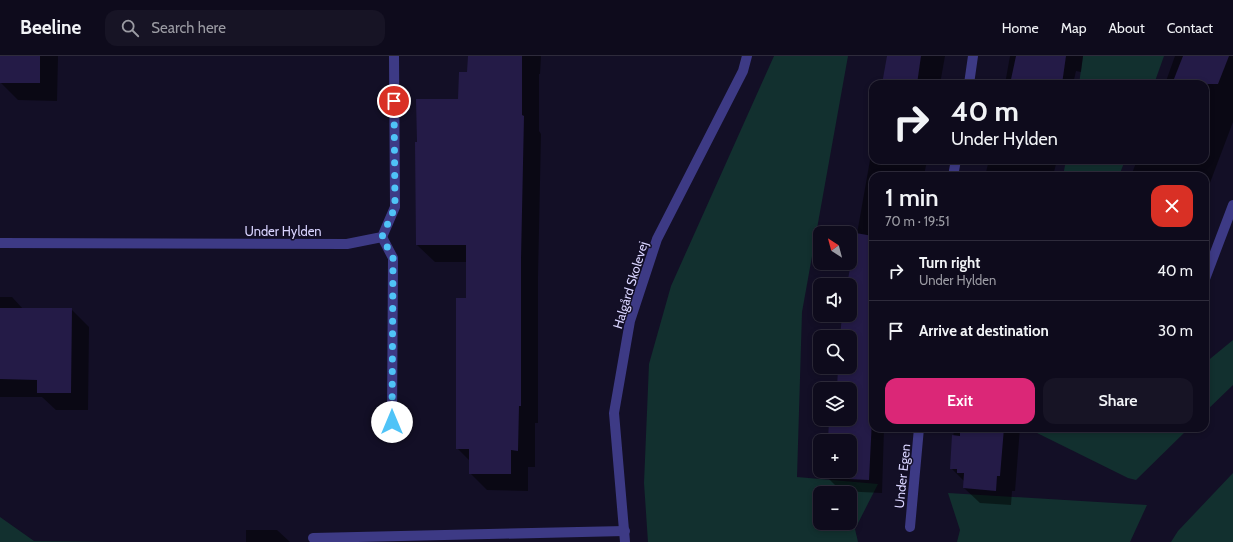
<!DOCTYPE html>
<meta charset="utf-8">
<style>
:root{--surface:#0e0b1c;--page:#171425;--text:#f1f3f6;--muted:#9b9ba3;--line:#2e2b3b;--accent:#db2777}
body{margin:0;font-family:Cabin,sans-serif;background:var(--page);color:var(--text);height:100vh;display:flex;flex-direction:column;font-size:15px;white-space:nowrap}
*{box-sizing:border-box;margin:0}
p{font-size:13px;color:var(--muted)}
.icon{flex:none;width:22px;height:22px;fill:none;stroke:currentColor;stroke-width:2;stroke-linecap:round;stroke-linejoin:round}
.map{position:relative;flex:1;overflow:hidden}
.details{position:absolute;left:869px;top:116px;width:340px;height:260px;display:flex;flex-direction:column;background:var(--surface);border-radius:12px;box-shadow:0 2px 6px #0003,0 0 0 1px var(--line)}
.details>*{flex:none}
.guide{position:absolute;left:869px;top:24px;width:340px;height:84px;border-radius:12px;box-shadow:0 2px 6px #0003,0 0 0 1px var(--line);background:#0e0b1c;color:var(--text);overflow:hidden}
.needle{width:26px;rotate:324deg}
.tools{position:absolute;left:813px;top:170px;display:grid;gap:8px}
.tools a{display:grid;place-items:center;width:44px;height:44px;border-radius:8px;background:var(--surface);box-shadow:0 2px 6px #0003,0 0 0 1px var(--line);font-size:20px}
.pin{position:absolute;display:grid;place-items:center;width:34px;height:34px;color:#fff;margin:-17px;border:2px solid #fff;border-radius:50%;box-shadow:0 1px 4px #0007}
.me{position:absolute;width:44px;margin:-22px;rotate:0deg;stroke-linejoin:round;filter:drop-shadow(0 0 3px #0008)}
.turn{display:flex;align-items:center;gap:14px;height:84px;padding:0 16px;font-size:18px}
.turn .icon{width:52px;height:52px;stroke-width:2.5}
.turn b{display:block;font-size:28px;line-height:34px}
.round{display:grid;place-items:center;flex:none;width:42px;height:42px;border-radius:12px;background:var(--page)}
.summary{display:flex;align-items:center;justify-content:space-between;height:68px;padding:0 16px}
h1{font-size:24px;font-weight:600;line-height:30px}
.primary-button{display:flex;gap:8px;margin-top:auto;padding:8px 16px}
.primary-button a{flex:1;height:46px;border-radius:12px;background:var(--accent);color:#fff;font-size:16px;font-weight:600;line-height:46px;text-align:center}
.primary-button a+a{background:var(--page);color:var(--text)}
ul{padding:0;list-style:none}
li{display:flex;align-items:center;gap:12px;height:60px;padding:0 16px;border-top:1px solid var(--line)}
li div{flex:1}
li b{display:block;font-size:15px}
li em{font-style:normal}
header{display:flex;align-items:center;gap:24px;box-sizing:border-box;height:56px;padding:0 20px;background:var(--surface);border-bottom:1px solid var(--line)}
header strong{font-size:19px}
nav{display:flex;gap:22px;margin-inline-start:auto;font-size:14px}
.search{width:280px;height:36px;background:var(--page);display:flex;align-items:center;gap:10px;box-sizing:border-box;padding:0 14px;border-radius:12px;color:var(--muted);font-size:15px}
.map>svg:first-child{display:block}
</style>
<header>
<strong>Beeline</strong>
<div class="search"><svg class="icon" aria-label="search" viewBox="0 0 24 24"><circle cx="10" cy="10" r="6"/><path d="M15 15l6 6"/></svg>Search here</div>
<nav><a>Home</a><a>Map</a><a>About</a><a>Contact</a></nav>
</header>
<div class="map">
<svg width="1233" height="486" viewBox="0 0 1233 486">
<rect width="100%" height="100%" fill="#130f26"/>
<g fill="#12302f" fill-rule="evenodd">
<path d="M 774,0 L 848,0 L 802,256 L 797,421 L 878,428 L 855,473 L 858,486 L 648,486 L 644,427 L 649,308 L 671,230 ZM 820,437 L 850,437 L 850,467 L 820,467 Z"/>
<path d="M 1083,0 L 1164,0 L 1154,28 L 1079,28 Z"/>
<path d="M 1066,104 L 1125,104 L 1119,120 L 1063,120 Z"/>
<path d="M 1233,284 L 1233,329 L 1205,356 L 1205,307 Z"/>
<path d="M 1033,372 L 1189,372 L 1136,424 L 1128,422 L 1033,375 Z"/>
<path d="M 1233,417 L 1233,486 L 1171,486 L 1178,475 Z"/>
<path d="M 948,437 L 1147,449 L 1130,486 L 957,486 L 960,474 Z"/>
<path d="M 0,461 L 34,485 L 112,486 L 0,486 Z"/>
</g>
<g fill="#0007">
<path d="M 0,0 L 58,0 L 57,45 L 18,44 L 0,26 Z"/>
<path d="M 469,0 L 541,0 L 540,18 L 539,18 L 539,75 L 541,78 L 538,221 L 538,367 L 535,367 L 535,411 L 528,411 L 528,435 L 487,434 L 470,417 L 470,405 L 457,392 L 467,243 L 467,206 L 435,206 L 417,189 L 459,44 L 468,17 Z"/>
<path d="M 888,0 L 945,0 L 940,28 L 883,28 Z"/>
<path d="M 1010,0 L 1083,0 L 1081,16 L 1076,15 L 1073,28 L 1005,28 Z"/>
<path d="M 1175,0 L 1233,0 L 1233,66 L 1205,140 L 1205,120 L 1131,120 L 1137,104 L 1205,104 L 1205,28 L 1165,28 Z"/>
<path d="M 873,87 L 873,104 L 927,104 L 924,120 L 873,120 L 873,372 L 884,372 L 882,437 L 841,435 L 828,422 L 828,415 L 850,415 L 850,385 L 829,385 L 830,363 L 850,363 L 850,333 L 838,333 L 839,311 L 850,311 L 850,281 L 841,281 L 843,259 L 850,259 L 850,229 L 848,229 Z"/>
<path d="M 989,104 L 1057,104 L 1053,120 L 985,120 Z"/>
<path d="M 0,241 L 12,241 L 23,253 L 71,253 L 89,271 L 88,354 L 56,354 L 42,341 L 0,341 Z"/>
<path d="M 954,372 L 1020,372 L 1015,435 L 1012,435 L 1011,449 L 980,447 L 964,432 L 965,426 L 951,412 Z"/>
<path d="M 246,474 L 277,474 L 290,486 L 246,486 Z"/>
</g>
<g fill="#241b47">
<rect x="0" y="0" width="40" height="27"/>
<path d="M 468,0 L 522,0 L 522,59 L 524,60 L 521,203 L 521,350 L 519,350 L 518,395 L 511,394 L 511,418 L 469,418 L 469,393 L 456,393 L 456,242 L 466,242 L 466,189 L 416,189 L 415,86 L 417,86 L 416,43 L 458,43 L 459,16 L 467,16 Z"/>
<path d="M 887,0 L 921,0 L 917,28 L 882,28 Z"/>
<path d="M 1016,0 L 1066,0 L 1062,28 L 1010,28 Z"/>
<path d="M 1183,0 L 1229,0 L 1218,28 L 1172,28 Z"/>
<path d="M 850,176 L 873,180 L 873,343 L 869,424 L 827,422 L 827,415 L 850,415 L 850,385 L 828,385 L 829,363 L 850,363 L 850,333 L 837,333 L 838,311 L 850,311 L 850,281 L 840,281 L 842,259 L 850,259 L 850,229 L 847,229 L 850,212 Z"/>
<path d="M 0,252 L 72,252 L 71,337 L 37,337 L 37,324 L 0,323 Z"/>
<path d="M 960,372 L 1004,372 L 1000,420 L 997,420 L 996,435 L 963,432 L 964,417 L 957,417 L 957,413 L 950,413 L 952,379 L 960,380 Z"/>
</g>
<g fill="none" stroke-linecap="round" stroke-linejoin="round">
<g stroke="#3d3a85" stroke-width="10">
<path d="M 969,28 L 973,0"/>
<path d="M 953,120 L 956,104"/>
<path d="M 382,181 L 393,202 L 392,366"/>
<path d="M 0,187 L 347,188 L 382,181 L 395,151 L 394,0"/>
<path d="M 1205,223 L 1233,149"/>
<path d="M 910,471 L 919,372"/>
<path d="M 313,482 L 625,475"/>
<path d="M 625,486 L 614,357 L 630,265 L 657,183 L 743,15 L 747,0"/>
</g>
</g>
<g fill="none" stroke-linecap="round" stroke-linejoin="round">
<path stroke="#4fc3f7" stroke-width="7" stroke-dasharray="0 12.6" d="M 392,366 L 393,202 L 382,181 L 395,151 L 394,45"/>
</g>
<g text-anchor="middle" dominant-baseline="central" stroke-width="3" stroke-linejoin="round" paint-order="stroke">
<g font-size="13" fill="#d9d4ff" stroke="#130f26">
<text x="283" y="175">Under Hylden</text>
<text transform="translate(630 229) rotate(-73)">Halgård Skolevej</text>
<text transform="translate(902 420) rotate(-84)">Under Egen</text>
</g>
</g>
</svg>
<div class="tools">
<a><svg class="needle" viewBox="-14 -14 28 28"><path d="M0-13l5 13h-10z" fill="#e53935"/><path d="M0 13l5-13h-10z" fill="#9b9ba3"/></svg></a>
<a><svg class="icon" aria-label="sound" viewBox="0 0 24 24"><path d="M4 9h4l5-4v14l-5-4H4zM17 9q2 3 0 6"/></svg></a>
<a><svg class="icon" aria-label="search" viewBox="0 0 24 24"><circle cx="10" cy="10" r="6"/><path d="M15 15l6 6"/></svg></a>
<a><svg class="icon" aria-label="layers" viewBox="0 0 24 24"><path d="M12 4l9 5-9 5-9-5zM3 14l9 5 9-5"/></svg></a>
<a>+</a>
<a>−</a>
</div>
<div class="pin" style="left:394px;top:45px;background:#d93025"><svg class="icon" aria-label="arrive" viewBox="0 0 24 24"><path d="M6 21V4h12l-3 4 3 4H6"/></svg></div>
<svg class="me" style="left:392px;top:366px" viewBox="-20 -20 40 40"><circle r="19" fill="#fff"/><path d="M0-13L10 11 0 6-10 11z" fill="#4fc3f7"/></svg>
<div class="guide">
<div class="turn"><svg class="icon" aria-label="right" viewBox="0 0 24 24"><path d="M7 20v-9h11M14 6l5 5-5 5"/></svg><div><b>40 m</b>Under Hylden</div></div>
</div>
<section class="details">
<div class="summary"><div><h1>1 min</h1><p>70 m · 19:51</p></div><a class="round" style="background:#d93025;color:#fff"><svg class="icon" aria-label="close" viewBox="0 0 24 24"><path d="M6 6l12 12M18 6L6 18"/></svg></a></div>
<ul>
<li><svg class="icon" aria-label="right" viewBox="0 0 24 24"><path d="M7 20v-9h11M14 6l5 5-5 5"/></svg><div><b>Turn right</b><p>Under Hylden</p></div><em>40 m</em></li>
<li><svg class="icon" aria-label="arrive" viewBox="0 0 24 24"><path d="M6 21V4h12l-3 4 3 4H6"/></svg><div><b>Arrive at destination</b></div><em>30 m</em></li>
</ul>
<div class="primary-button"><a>Exit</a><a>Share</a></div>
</section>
</div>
